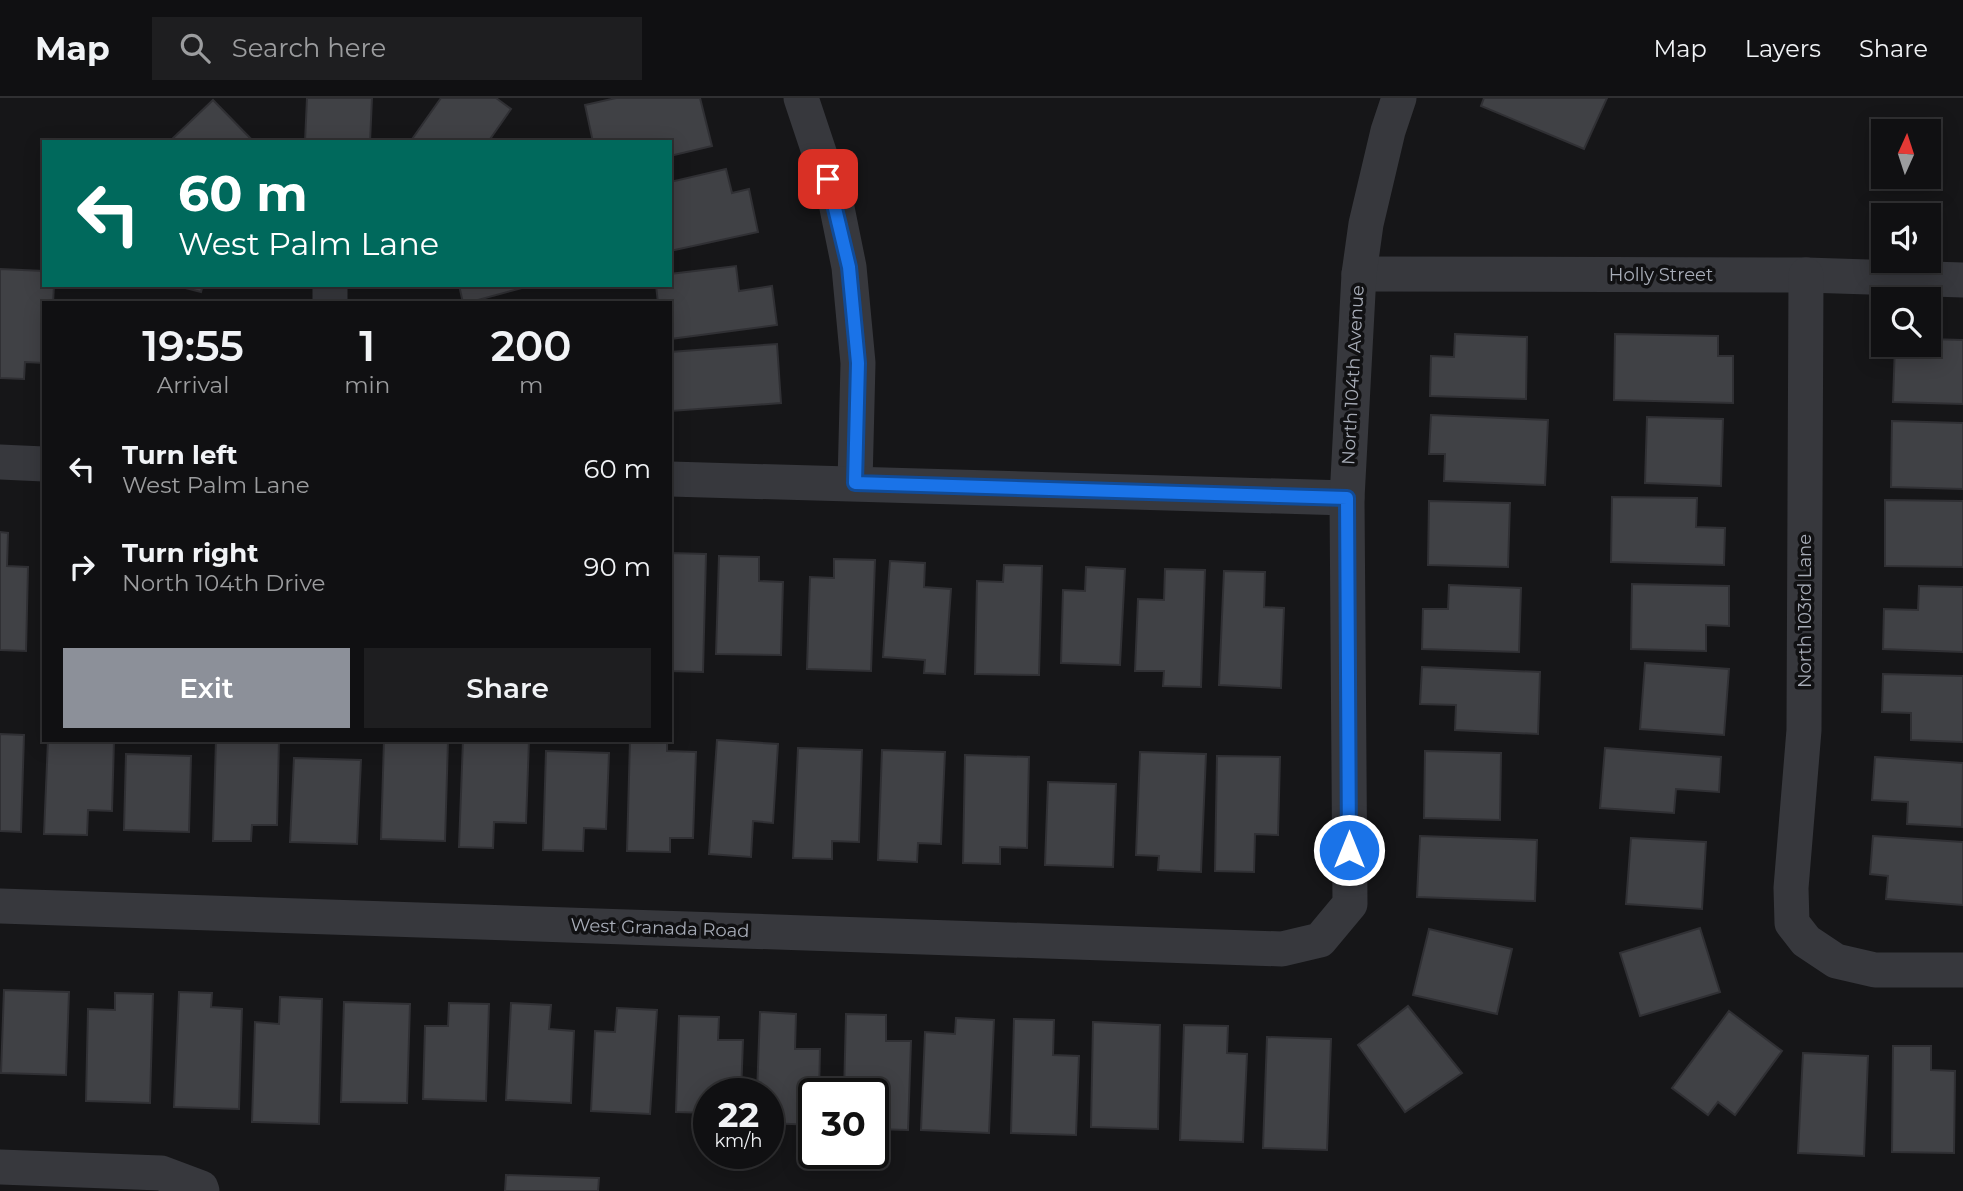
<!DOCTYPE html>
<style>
:root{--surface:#101012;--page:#1e1e20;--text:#f1f3f6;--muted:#9c9d9f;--line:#303032;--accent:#8c9099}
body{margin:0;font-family:Montserrat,sans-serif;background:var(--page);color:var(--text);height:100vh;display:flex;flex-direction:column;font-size:26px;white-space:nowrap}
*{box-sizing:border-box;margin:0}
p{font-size:23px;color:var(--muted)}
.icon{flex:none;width:38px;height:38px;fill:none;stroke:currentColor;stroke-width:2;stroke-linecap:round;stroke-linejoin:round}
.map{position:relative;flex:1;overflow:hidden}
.sheet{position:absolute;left:42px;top:203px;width:630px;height:441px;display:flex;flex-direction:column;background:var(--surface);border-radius:0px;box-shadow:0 4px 18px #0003,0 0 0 2px var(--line)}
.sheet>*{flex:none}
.banner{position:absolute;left:42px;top:42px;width:630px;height:147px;border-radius:0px;box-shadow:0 4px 18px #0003,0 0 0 2px var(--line);background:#00695c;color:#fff;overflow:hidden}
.needle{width:46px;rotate:3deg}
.controls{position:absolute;left:1871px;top:21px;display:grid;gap:14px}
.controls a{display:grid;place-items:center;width:70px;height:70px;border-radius:0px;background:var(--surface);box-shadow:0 4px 18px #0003,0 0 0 2px var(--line);font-size:35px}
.speed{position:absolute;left:693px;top:980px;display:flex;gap:14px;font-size:35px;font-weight:700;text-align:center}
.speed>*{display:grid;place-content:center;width:91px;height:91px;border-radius:50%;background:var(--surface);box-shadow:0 4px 18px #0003,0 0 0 2px var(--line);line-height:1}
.speed small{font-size:18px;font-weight:400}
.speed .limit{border:4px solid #111;border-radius:10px;background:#fff;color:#111}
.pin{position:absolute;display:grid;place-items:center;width:60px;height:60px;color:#fff;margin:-30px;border-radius:14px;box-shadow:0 4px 10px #0006}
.me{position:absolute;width:77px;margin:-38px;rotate:0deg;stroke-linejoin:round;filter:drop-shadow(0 0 5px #0008)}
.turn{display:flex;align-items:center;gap:24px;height:147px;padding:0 21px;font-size:32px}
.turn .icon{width:91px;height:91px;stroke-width:2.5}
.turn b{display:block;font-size:49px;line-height:60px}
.eta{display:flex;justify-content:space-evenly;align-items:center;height:119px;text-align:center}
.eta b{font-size:42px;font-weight:600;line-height:49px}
.cta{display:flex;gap:14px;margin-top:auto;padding:14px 21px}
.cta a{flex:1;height:80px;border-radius:0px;background:var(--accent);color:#fff;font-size:28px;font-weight:600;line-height:80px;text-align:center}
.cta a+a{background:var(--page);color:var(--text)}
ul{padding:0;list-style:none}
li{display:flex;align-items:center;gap:21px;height:98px;padding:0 21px}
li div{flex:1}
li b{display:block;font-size:26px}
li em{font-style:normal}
header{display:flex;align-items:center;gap:42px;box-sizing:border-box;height:98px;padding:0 35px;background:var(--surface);border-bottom:2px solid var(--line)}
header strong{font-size:33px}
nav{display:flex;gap:38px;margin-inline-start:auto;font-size:24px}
.search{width:490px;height:63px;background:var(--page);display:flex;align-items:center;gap:18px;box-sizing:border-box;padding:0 24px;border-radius:0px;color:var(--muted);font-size:26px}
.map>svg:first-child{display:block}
</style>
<header>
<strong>Map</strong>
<div class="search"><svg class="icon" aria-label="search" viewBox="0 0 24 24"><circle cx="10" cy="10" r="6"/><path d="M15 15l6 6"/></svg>Search here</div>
<nav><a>Map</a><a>Layers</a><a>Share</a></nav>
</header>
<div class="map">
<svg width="1963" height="1093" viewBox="0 0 1963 1093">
<rect width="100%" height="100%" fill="#161618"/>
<g fill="#404145" stroke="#303034" stroke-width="2">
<path d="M 307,0 L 372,0 L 370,44 L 305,44 Z"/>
<path d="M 441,0 L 496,0 L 511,11 L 488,44 L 410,44 Z"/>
<path d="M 616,0 L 700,0 L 712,48 L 670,58 L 670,44 L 593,44 L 585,7 Z"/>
<path d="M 1484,0 L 1607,0 L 1584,51 L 1481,8 Z"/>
<path d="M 213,2 L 254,44 L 169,44 Z"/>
<path d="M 726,71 L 732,95 L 749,91 L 758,134 L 670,153 L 670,84 Z"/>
<path d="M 736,168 L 739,193 L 772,188 L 777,227 L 670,241 L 670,205 L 658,205 L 656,187 L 670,187 L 670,176 Z"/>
<path d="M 0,171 L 44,173 L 44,187 L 54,187 L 53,205 L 44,205 L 44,265 L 25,264 L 24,281 L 0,280 Z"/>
<path d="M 174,187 L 203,187 L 201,194 Z"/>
<path d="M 459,187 L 533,187 L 467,205 L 463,205 Z"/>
<path d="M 1455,236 L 1527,239 L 1526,301 L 1430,298 L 1431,258 L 1454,259 Z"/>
<path d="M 1615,236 L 1718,238 L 1718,258 L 1733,258 L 1733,305 L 1614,302 Z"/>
<path d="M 1928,241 L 1963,242 L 1963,306 L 1893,304 L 1895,247 L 1928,247 Z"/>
<path d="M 777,246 L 781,305 L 671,313 L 670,254 Z"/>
<path d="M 1431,317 L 1548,322 L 1545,387 L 1444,383 L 1445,356 L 1429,356 Z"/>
<path d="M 1647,319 L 1723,321 L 1721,388 L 1645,385 Z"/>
<path d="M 1892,323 L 1963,325 L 1963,391 L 1891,389 Z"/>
<path d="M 1612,399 L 1697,400 L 1696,429 L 1725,430 L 1724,467 L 1611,464 Z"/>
<path d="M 1885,402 L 1963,403 L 1963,469 L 1885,468 Z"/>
<path d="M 1429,403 L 1510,405 L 1508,469 L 1428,467 Z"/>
<path d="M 0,434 L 8,435 L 7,468 L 28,469 L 26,553 L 0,552 Z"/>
<path d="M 670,455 L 706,456 L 703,574 L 670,573 Z"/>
<path d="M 719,458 L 759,459 L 759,483 L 783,484 L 781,557 L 716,556 Z"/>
<path d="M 834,461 L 875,462 L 871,573 L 807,571 L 810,479 L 834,480 Z"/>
<path d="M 890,463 L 925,465 L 924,489 L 951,491 L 945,576 L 924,575 L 925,562 L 883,559 Z"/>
<path d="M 1004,467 L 1042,468 L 1039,577 L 975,576 L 977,483 L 1003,484 Z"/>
<path d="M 1086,469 L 1125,471 L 1120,567 L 1061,565 L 1063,492 L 1085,493 Z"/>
<path d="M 1165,471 L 1205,472 L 1201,589 L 1163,588 L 1164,573 L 1135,573 L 1138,501 L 1164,502 Z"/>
<path d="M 1224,473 L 1265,474 L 1264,509 L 1284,510 L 1281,590 L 1219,587 Z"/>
<path d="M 1632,486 L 1729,488 L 1729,528 L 1706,527 L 1706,553 L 1631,551 Z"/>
<path d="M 1449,487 L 1521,490 L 1519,554 L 1422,551 L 1423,511 L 1448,511 Z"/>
<path d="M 1919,488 L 1963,489 L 1963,554 L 1883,551 L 1884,511 L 1918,512 Z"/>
<path d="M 1645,565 L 1729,571 L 1724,637 L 1640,631 Z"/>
<path d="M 1422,569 L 1540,574 L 1538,636 L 1455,632 L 1456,607 L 1420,606 Z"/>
<path d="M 1883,576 L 1963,578 L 1963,644 L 1911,642 L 1911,615 L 1882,614 Z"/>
<path d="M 0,636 L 24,637 L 21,734 L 0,733 Z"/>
<path d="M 48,642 L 114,642 L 112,713 L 88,712 L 87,737 L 44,736 Z"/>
<path d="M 216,642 L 279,642 L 277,727 L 252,727 L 251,743 L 213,743 Z"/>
<path d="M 384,642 L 448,642 L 445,743 L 381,741 Z"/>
<path d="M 463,642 L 529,642 L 526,725 L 494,724 L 493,750 L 459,749 Z"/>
<path d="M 630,642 L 667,642 L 667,653 L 696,654 L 693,740 L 670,740 L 670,754 L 627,753 Z"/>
<path d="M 717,642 L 778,646 L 773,725 L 753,723 L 751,759 L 709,756 Z"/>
<path d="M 798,650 L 862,652 L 859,744 L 832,743 L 832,761 L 793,760 Z"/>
<path d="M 1605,650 L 1721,659 L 1719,694 L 1676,691 L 1674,715 L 1600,710 Z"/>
<path d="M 882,652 L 945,654 L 941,746 L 918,745 L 917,764 L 878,762 Z"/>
<path d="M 546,653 L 609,655 L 606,731 L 584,730 L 583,753 L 543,752 Z"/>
<path d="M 1425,653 L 1501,655 L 1500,722 L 1424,720 Z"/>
<path d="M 1140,654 L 1206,656 L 1201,774 L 1158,772 L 1159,758 L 1136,757 Z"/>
<path d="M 126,656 L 191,658 L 189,734 L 124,732 Z"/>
<path d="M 965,657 L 1029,659 L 1027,750 L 1000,749 L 1000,766 L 963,765 Z"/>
<path d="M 1217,658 L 1280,659 L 1278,737 L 1255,736 L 1254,774 L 1215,773 Z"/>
<path d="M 1875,659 L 1963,665 L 1962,729 L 1907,726 L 1908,704 L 1872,702 Z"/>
<path d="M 294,660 L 361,662 L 357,746 L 290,744 Z"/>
<path d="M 1048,684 L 1116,686 L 1113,769 L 1045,767 Z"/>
<path d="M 1420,738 L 1537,742 L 1535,803 L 1417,799 Z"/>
<path d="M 1873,738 L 1963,744 L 1963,807 L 1886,801 L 1888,778 L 1870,776 Z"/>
<path d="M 1631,740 L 1706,744 L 1702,811 L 1626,806 Z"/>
<path d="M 1700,830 L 1720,894 L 1640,918 L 1620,855 Z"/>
<path d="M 1429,831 L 1512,851 L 1497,916 L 1413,897 Z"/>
<path d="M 4,892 L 69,894 L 66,977 L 1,975 Z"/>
<path d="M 179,894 L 212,895 L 211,909 L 242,911 L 239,1011 L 174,1009 Z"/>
<path d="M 115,895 L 153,896 L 150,1005 L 86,1003 L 88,911 L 115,912 Z"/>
<path d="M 280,899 L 322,901 L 319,1026 L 252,1024 L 255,924 L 279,926 Z"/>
<path d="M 344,904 L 410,906 L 407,1005 L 341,1004 Z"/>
<path d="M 449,905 L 489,906 L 486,1003 L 423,1001 L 425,928 L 448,928 Z"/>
<path d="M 511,905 L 551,907 L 549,931 L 574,933 L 571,1005 L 506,1002 Z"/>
<path d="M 1408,908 L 1462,975 L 1405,1014 L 1358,947 Z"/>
<path d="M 617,910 L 657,912 L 650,1016 L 591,1013 L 595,933 L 615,934 Z"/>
<path d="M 1729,913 L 1782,953 L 1735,1017 L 1718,1004 L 1708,1017 L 1672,990 Z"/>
<path d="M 760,914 L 796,916 L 795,951 L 820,951 L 819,996 L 814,996 L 814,1027 L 768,1025 L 768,996 L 757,996 Z"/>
<path d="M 846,916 L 886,917 L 886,943 L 911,943 L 908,1032 L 873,1031 L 873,996 L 844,996 Z"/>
<path d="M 679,918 L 719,919 L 718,942 L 743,942 L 741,996 L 709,996 L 709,1015 L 676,1014 Z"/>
<path d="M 956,920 L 994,922 L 989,1035 L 921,1032 L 925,934 L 955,936 Z"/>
<path d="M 1014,921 L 1054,922 L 1053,957 L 1079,958 L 1076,1037 L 1011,1035 Z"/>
<path d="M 1093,924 L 1160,927 L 1158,1031 L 1091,1029 Z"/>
<path d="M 1184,927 L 1228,928 L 1227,955 L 1247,956 L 1243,1044 L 1180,1042 Z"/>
<path d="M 1267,939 L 1331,941 L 1327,1052 L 1263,1050 Z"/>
<path d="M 1893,948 L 1931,948 L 1931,972 L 1955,973 L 1954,1055 L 1892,1054 Z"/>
<path d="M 1803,955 L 1868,958 L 1864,1058 L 1798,1055 Z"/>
<path d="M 506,1077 L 599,1080 L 598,1093 L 505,1093 Z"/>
</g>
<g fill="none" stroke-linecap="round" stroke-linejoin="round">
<g stroke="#37383d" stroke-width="35">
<path d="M 801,0 L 836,105 L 849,169 L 858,265 L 855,385"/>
<path d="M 1359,176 L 1806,177 L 1963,182"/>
<path d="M 1806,177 L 1804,632 L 1791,790 L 1792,825 L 1806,843 L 1836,863 L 1875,872 L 1963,872"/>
<path d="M 330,205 L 330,187"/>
<path d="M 0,364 L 44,366"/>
<path d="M 670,381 L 1347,400"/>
<path d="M 0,808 L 1282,851 L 1320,842 L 1350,806 L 1347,400 L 1359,176 L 1366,126 L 1388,33 L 1399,0"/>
<path d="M 0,1069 L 161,1075 L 201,1090 L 202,1093"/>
</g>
</g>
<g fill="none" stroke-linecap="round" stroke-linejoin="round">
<g stroke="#114b97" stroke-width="18">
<path id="route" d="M 828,81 L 849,169 L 858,265 L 855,385 L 1347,400 L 1349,752"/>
</g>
<use href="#route" stroke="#1a73e8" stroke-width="12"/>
</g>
<g text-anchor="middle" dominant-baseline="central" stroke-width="7" stroke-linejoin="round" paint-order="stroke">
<g font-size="18" fill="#a8adb8" stroke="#111113">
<text x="1661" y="177">Holly Street</text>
<text transform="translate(1353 277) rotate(-87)">North 104th Avenue</text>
<text transform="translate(1805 513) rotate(-90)">North 103rd Lane</text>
<text transform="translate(660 830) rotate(2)">West Granada Road</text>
</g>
</g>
</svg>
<div class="controls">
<a><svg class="needle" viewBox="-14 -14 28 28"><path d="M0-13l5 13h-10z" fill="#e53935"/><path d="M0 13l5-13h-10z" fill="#9c9d9f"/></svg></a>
<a><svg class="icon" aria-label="sound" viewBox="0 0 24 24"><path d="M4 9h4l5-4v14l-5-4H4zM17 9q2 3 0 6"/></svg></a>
<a><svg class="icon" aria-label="search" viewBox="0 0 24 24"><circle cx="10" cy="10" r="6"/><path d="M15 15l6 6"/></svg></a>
</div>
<div class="speed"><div>22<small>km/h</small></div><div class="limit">30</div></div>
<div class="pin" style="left:828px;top:81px;background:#d93025"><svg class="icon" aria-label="arrive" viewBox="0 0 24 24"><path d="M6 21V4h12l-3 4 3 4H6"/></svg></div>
<svg class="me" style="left:1349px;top:752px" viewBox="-20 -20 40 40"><circle r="17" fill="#1a73e8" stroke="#fff" stroke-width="3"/><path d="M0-11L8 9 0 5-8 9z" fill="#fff"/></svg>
<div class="banner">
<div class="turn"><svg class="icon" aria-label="left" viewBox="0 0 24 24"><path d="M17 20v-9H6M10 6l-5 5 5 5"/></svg><div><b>60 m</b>West Palm Lane</div></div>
</div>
<section class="sheet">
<div class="eta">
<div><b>19:55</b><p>Arrival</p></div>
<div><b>1</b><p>min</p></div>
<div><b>200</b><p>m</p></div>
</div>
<ul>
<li><svg class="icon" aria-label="left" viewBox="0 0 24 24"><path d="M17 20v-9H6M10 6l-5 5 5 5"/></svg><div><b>Turn left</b><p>West Palm Lane</p></div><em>60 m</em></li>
<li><svg class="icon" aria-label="right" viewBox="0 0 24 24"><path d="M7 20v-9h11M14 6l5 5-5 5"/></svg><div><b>Turn right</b><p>North 104th Drive</p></div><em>90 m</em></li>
</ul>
<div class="cta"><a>Exit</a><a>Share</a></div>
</section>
</div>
